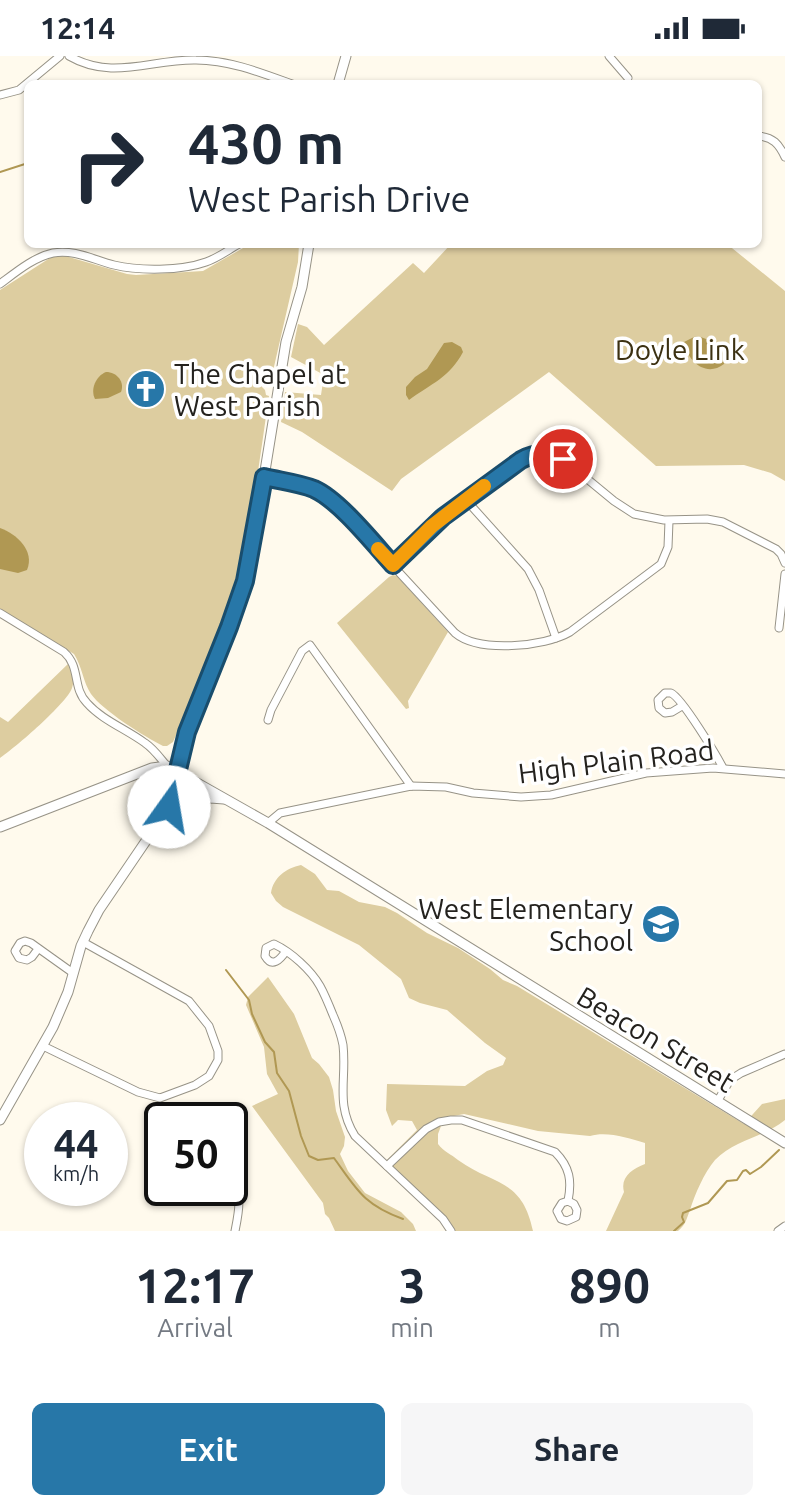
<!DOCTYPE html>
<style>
:root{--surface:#fff;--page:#f6f6f7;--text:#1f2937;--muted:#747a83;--accent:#2777a8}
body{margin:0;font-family:Ubuntu,sans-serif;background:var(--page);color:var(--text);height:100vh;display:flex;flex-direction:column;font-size:30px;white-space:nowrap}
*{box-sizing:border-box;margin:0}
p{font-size:26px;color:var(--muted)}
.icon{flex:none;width:44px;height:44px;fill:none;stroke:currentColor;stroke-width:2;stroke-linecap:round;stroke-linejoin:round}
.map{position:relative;height:1175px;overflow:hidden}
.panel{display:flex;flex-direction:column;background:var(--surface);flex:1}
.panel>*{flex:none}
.guide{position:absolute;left:24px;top:24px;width:738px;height:168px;border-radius:12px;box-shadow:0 2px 6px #0004;background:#fff;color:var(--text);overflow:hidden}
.speed{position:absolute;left:24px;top:1046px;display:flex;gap:16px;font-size:40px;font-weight:700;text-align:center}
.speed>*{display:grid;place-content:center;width:104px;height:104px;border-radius:50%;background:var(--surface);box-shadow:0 2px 6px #0004;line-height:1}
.speed small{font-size:20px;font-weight:400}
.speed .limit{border:4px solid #111;border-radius:12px;background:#fff;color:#111}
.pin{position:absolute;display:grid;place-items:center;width:68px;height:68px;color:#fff;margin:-34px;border:4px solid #fff;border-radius:50%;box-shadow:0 2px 8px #0007}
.me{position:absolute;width:88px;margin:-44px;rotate:13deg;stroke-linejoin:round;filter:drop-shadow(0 0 6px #0008)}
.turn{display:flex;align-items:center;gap:28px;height:168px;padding:0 32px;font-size:36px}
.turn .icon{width:104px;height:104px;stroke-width:2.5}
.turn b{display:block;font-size:56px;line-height:68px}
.eta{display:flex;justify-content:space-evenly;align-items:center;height:136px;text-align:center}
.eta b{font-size:48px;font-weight:700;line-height:56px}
.primary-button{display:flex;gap:16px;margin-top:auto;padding:16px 32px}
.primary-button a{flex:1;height:92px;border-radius:12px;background:var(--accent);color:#fff;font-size:32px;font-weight:700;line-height:92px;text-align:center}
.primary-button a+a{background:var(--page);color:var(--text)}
.status{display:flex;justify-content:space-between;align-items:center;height:56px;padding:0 40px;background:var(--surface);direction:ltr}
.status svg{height:22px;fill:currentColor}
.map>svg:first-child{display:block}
</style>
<div class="status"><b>12:14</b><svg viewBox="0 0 49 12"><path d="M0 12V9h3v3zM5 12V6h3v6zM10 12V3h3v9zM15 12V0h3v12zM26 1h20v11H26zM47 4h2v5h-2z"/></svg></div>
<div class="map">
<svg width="785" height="1175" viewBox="0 0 785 1175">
<rect width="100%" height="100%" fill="#fffaed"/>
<g fill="#ddcda0">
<path d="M 250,188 L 299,188 L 298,206 L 273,315 L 270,315 L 263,321 L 261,330 L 265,334 L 266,339 L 269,340 C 260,400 253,462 237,520 C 221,577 197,632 173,686 L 167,690 L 163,690 C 145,681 102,654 91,638 C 83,626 82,610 74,598 L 0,553 L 0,234 L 53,200 L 62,199 L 127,218 L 136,219 L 203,215 Z"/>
<path d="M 451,188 L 727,188 L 785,235 L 785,425 L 771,417 L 744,409 L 656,410 L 549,316 L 401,423 L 392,435 L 302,376 L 281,366 L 285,336 L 321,339 L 324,319 L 291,301 L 298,268 L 307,271 L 324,289 L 413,207 L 424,217 Z"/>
<path d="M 393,519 L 397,520 L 448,576 L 408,645 L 409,652 L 406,653 L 337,567 L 389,521 Z"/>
<path d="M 69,607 C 73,615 75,623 72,632 C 67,647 15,692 0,702 L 0,661 L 8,666 Z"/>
<path d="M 301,809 L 315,818 L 327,834 L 339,835 L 359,846 L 385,851 L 397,857 L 427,877 L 458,892 L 490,913 L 503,924 L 517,930 L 744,1068 L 762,1048 L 785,1043 L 785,1064 C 764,1081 734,1084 715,1104 C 704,1117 695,1138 690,1154 C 686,1164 686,1168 678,1175 L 606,1175 L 624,1136 C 620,1121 632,1113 645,1108 L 645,1087 C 628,1082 607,1075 590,1080 L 538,1075 L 464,1058 L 444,1062 L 438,1078 L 438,1088 C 444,1096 451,1098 458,1104 C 494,1130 522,1122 533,1175 L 455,1175 L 451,1168 L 397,1116 L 387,1104 L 417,1074 L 412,1065 L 398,1064 L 392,1070 L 386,1054 L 387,1028 L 465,1030 L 487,1015 L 503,1009 L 506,1002 L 485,987 L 447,954 L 420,947 L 409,942 L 401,923 L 359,889 L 283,851 L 276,845 L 271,837 C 273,822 286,812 301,809 Z"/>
<path d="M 268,921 L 294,958 L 312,1002 L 319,1008 L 329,1021 L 333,1034 L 336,1055 L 345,1081 L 344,1090 L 340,1098 L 348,1115 L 365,1137 L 401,1156 L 413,1168 L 416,1175 L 335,1175 L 329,1162 L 325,1158 L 323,1147 L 252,1050 L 278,1038 L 267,1018 L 264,991 L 246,949 L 248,941 Z"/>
</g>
<g fill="#b09853">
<path d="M 696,280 C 709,282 716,289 725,299 L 724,308 C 706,322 687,305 684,286 Z"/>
<path d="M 452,286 L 461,291 L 463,296 C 450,321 431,328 409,344 L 406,339 L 406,331 L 415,321 L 427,313 L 444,287 Z"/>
<path d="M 106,316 C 117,316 125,326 121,336 L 108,342 L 95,343 C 90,333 96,320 106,316 Z"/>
<path d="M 0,472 C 17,478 35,495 27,514 L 18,517 L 0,513 Z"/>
</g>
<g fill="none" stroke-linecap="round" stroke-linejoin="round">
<g stroke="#b09853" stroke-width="2">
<path d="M 0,116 L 28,107"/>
<path d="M 226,914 L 249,944 L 252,958 L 265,986 L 274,996 L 277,1017 L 289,1035 L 301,1080 L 309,1100 L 318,1104 L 334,1102 C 357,1134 364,1149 403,1163"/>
<path d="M 674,1175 L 684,1166 L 682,1161 L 683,1157 L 708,1147 L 727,1125 L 737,1124 L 743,1115 L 746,1114 L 750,1118 L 761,1111 L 779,1094"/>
</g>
<g stroke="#979387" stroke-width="9">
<g id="minor">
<path d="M 69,0 C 112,25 151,3 196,4 C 229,4 262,17 292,28"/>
<path d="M 609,0 L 628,22"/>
<path d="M 0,39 L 19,34 L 60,0"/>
<path d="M 758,80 C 773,81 779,88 785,101"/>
<path d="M 0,228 C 16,216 34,201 53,197 C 74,193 94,204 114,209 C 139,215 181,215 206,206 C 218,202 228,194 239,188"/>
<path d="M 264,421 C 293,427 313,430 336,448 L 455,577 C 479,597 544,591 570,576 L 661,508 L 668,491 L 669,465"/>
<path d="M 466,444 L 528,513 L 539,534 L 556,582"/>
<path d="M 393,509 L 443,461 L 516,407 L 528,400 L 538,398 L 553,399 L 563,403 L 614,445 L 634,458 L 664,464 L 707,463 L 723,466 L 776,493 L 781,498 L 785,507"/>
<path d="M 0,557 L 64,596 C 81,611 72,632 87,647 C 102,664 126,673 145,687 C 154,693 160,702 167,710"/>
<path d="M 779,572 L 785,518"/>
<path d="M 682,650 L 672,656 L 665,657 L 659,652 L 658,644 L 665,637 C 667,637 669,637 671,637 C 682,642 717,700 723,712"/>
<path d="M 268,664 L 271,654 L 302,595 L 310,589 L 411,730"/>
<path d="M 268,767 L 280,757 L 411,730 L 446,731 L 473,737 L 521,741 L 551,739 L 646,717 L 713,712 L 785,718"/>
<path d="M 38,893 L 32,901 L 27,904 L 19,902 L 15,895 L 20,887 L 25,885 L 31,887 L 73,917"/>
<path d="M 286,895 C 280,904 272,912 265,900 L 266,892 L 274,888 C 291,896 311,914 320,930 C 325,939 329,949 333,959 C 337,968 341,978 343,989 C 347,1023 335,1048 355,1080 L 443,1163 L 451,1175"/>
<path d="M 43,990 L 138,1036 L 160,1042 L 195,1029 L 209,1020 L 218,1004 L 218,995 L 209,970 L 189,945 L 83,886"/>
<path d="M 717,1046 L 730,1024 L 741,1017 L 785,998"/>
<path d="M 387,1110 L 426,1073 L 439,1066 L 451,1064 L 462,1064 L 555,1096 C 570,1111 572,1125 568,1145 L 574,1148 L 577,1154 L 576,1161 L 567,1165 L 561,1163 L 557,1155 L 562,1147 L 568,1145"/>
<path d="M 230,1120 C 243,1138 239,1155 235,1175"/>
<path d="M 778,1175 L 785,1170"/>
</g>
</g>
<g stroke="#979387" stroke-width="11">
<g id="major">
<path d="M 338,28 L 346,0"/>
<path d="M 169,754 C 185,740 204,741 224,743"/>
<path d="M 0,771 L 152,712 L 167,710 L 268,767 L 785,1087"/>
<path d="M 0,1064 L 53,971 L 68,936 L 81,890 L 88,875 L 99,854 L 169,751 L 187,676 L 229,571 L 245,525 L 264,421 L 286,286 L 302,231 L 309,188"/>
</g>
</g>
<use href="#minor" stroke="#fff" stroke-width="7"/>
<use href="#major" stroke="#fff" stroke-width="9"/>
</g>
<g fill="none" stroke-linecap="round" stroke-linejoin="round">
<g stroke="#194d6d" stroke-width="20">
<path id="route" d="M 169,751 L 187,676 L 229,571 L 245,525 L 264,421 C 281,425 299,427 314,433 C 339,444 374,488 393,509 L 443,461 L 521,404 C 535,396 549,396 563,403"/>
</g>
<use href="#route" stroke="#2777a8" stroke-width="14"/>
<path stroke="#f59e0b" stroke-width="14" d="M 378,493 L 393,509 L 432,470 L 484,430"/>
</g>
<defs>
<g id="church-disc" transform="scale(2)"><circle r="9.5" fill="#2777a8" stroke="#fff"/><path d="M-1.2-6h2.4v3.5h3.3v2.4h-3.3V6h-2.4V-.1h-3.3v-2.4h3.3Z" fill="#fff"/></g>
<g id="school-disc" transform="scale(2)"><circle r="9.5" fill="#2777a8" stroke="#fff"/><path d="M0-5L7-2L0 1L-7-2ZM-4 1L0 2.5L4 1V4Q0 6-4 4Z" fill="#fff"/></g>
</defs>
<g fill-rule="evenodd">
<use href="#church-disc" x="146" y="333"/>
<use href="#school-disc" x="661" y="868"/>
</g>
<g text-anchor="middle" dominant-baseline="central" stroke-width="7" stroke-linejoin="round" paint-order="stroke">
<g font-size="28" fill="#3c3112" stroke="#fff">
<text x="680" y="293">Doyle Link</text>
</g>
<g font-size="28" fill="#24221e" stroke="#fff" text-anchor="start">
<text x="174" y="317">The Chapel at<tspan x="174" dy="32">West Parish</tspan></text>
<text x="633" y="852" text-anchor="end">West Elementary<tspan x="633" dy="32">School</tspan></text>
</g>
<g font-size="28" fill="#24221e" stroke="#fff">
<text transform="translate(616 705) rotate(-7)">High Plain Road</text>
<text transform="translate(656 983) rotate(31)">Beacon Street</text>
</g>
</g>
</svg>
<div class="speed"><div>44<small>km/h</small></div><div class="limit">50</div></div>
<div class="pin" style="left:563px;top:403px;background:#d93025"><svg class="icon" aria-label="arrive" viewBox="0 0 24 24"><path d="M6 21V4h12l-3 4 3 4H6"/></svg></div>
<svg class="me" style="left:169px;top:751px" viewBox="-20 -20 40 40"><circle r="19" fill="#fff"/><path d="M0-13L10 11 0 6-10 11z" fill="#2777a8"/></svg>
<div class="guide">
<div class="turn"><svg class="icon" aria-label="right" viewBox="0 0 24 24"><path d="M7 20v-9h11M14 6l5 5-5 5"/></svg><div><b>430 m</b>West Parish Drive</div></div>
</div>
</div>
<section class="panel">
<div class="eta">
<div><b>12:17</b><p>Arrival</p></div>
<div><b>3</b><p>min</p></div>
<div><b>890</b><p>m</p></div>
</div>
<div class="primary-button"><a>Exit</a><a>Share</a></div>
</section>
